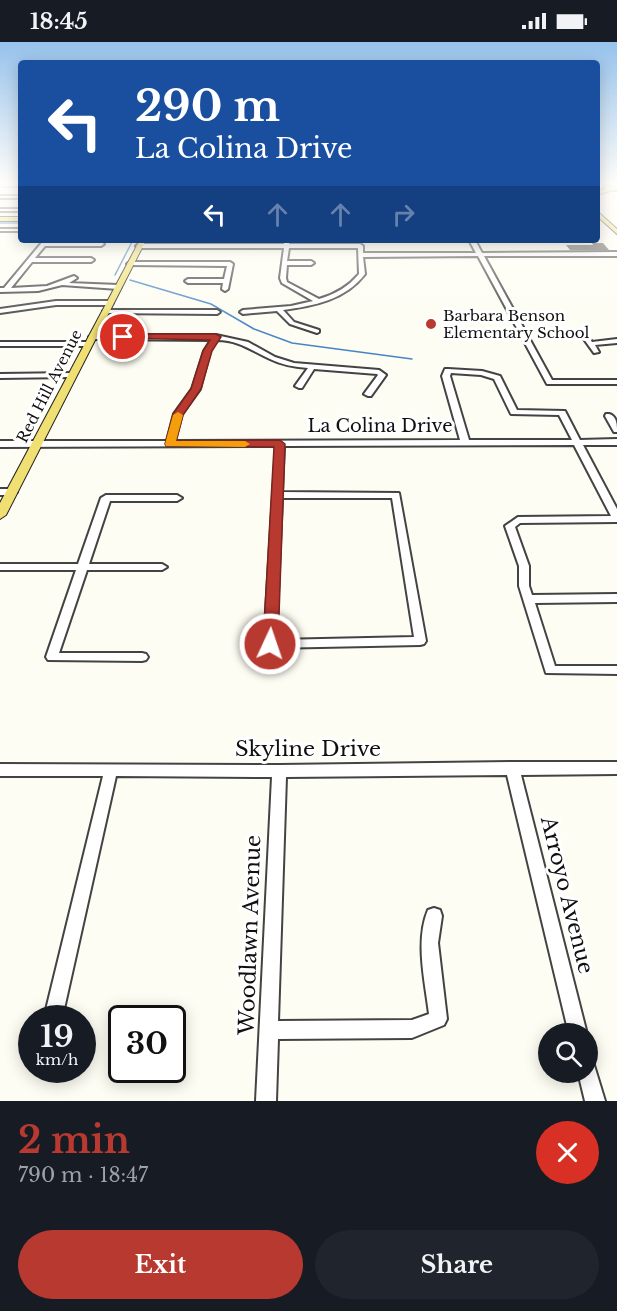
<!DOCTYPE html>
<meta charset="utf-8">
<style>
:root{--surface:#171b24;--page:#20242c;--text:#f1f3f6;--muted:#9ea1a6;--accent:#b83930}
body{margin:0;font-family:"Libre Baskerville",serif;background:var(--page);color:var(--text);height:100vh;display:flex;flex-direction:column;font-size:22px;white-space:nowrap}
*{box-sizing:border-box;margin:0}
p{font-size:20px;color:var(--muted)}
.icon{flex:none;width:33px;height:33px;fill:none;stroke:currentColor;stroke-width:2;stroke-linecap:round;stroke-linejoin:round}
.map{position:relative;height:1059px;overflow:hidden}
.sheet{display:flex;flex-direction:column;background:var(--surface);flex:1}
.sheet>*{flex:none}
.banner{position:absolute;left:18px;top:18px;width:582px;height:183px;border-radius:6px;box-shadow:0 3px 15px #0003;background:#1a4fa0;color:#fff;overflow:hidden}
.controls{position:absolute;left:538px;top:981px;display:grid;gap:12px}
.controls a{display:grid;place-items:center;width:60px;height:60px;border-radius:50%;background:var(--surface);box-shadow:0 3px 15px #0003;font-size:30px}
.speed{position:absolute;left:18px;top:963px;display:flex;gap:12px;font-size:30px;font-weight:700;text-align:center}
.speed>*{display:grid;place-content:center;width:78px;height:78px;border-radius:50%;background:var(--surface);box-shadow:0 3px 15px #0003;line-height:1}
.speed small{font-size:15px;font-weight:400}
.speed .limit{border:3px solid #111;border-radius:9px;background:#fff;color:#111}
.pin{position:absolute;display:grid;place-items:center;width:51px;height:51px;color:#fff;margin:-26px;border:3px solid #fff;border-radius:50%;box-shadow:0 2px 6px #0007}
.me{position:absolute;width:66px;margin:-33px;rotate:3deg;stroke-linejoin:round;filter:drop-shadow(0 0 4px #0008)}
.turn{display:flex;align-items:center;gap:21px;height:126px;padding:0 18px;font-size:27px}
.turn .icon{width:78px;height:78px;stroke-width:2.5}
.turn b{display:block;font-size:42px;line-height:51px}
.lanes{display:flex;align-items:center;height:57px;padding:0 18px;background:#0003;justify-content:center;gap:30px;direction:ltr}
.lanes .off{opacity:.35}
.round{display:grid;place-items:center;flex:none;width:63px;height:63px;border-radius:32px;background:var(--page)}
.overview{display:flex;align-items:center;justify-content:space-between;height:102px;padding:0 18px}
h1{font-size:36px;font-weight:700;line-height:45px;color:var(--accent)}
.button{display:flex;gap:12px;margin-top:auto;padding:12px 18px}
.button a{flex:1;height:69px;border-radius:36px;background:var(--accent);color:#fff;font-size:24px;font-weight:700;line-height:69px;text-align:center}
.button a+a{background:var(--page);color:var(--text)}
.status{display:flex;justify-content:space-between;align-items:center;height:42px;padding:0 30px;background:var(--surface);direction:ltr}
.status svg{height:16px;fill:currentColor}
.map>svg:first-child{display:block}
</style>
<div class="status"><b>18:45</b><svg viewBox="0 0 49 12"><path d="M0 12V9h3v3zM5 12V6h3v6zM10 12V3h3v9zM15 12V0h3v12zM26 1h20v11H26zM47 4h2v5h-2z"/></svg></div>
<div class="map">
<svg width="617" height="1059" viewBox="0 0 617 1059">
<rect width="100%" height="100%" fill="#fefdf3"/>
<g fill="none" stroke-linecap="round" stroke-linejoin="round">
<g stroke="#4784c5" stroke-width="1.5">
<path d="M 0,181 L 21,181"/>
<path d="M 115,233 L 133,198"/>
<path d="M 130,238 L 211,262 L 254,287 L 292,301 L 412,317"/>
</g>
</g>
<path fill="#58524d" d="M 592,201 L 603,201 L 609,208 L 570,208 L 566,203 L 593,203 Z"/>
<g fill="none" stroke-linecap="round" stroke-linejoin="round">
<g stroke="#434343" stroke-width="4">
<g id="minor">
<path d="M 4,142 L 21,142 L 21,144 L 3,144 Z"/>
<path d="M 605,144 L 617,146 L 617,148 L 604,146 Z"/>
<rect x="0" y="154" width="21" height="2"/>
<rect x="0" y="167" width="21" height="2"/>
<rect x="0" y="187" width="21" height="2"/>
<path d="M 44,198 L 50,198 L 48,200 L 101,200 L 104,202 L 101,204 L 45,204 L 35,216 L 91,216 L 94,218 L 91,220 L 32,220 L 11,246 L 47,244 L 74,234 L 77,236 L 69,241 L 118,243 L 121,245 L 118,247 L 62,243 L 38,249 L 0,250 L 0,246 L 4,246 Z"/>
<path d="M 284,198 L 290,198 L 289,202 L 360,202 L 363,204 L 363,211 L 476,211 L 469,198 L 475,198 L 482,211 L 617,210 L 617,214 L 484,214 L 552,338 L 617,338 L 617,342 L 547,342 L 478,214 L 363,215 L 365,232 C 345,258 314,264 283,268 L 294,280 L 319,288 L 319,290 L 317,291 L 290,282 L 277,269 L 243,272 L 240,270 L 243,268 L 291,264 L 313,259 L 282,241 L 280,236 L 284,206 L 139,206 L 136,204 L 139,202 L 284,202 ZM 289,206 L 358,206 L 359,232 C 348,245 336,252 319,257 L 287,240 L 286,236 L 287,223 L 311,223 L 314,221 L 311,219 L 287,219 Z"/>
<path d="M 130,220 L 230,220 L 233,222 L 228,247 L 225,249 L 222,247 L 223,241 L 188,241 L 185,239 L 188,237 L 224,237 L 227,224 L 128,223 L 127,222 Z"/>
<path d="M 56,259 L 110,259 L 113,261 L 110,263 L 56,263 L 0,271 L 0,267 Z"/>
<path d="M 105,268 L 217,268 L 220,270 L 217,272 L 103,271 L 103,269 Z"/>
<path d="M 582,292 L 586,292 L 592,300 L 617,297 L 617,301 L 595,303 L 599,310 L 594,311 L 581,293 Z"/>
<path d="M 216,293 L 248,300 L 275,315 L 294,321 L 379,328 L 386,333 L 371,354 L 368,354 L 364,352 L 378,333 L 377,332 L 314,327 L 302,346 L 299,346 L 295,344 L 308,326 C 295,325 282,323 270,317 C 252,309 239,298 217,298 L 210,309 L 200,347 L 182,372 L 175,399 L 460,398 L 442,334 L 445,327 L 448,327 L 482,329 L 500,334 L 517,368 L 565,369 L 580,398 L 617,397 L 617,403 L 583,403 L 617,467 L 617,480 L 520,481 L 515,485 L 529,524 L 529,544 L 532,553 L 617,552 L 617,560 L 535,561 L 555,624 L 617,624 L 617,632 L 546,631 L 519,544 L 519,524 L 505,484 L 518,475 L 611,474 L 574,403 L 284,404 L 282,450 L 399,451 L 426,599 L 424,602 L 420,603 L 270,606 L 266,605 L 264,602 L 276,404 L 0,405 L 0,399 L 167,399 L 174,372 L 192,347 L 204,309 L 211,298 L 92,297 L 89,295 L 92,293 ZM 451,331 L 481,333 L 494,337 L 511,372 L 559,373 L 572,398 L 469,398 L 450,334 ZM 282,456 L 392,456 L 414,595 L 276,598 Z"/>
<path d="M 0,300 L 88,300 L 91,302 L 88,304 L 0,304 Z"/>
<path d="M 74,331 L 75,333 L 71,335 L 0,336 L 0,332 Z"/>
<path d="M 606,372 L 609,372 C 617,374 617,383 617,390 L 614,390 L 605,374 Z"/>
<path d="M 0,447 L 12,447 L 17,450 L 12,453 L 0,453 Z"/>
<path d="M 106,453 L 177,453 L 182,456 L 177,459 L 110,459 L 89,522 L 162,522 L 167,525 L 162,528 L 87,528 L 59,611 L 142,611 L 146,612 L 148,615 L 146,618 L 142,619 L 48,618 L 46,615 L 76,528 L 0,528 L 0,522 L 78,522 L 101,456 Z"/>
<path d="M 512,720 L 617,720 L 617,732 L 521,733 L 587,992 L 569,992 L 507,733 L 286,735 L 278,979 L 412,978 L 429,972 C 425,939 415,899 428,868 L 434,866 L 440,868 L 442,874 L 438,901 L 447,977 L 444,983 L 412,996 L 278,997 L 276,1059 L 256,1059 L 272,735 L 116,734 L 62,976 L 44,976 L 103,734 L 0,734 L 0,722 L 279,723 Z"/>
<path d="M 588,1021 L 594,1023 L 605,1059 L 585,1059 L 578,1030 L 588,1030 Z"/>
</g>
</g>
<g stroke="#212121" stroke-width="2">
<g id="major">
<path d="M 617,143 L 617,147 L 597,153 L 597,149 Z"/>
<path d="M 597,169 L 617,187 L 617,192 L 597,174 Z"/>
<rect x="0" y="175" width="21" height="4"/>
<path d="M 140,198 L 146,198 L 6,473 L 0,477 L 0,461 Z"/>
</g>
</g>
<use href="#minor" fill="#fff" fill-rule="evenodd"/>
<use href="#major" fill="#f0df72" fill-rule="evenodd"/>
</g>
<linearGradient id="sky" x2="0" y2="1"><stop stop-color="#96c2ec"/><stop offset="0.49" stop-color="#fffefa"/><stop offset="1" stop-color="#fffefa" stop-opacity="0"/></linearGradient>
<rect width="617" height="289" fill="url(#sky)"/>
<path fill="#b83930" stroke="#78251f" stroke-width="1.5" d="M 123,292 L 216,292 L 221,295 L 212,309 L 201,347 L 183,373 L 176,399 L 280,398 L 285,402 L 278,602 L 276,605 L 265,605 L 263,602 L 274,405 L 166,404 L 165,402 L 173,372 L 191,347 L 203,309 L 210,298 L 120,296 L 120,293 Z"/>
<path fill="#f59e0b" d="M 178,370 L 183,373 L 176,399 L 245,399 L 250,402 L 245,405 L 166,404 L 165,402 L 173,373 Z"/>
<circle fill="#b83930" stroke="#fff" stroke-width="2" cx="431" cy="282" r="6"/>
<g text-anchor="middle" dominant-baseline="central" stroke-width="6" stroke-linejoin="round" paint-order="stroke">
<g font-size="15" fill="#101010" stroke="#fff" text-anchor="start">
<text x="443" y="273">Barbara Benson<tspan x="443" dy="17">Elementary School</tspan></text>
</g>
<g font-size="15" fill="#101010" stroke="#fff">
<text transform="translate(49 344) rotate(-63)">Red Hill Avenue</text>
</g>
<g font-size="18" fill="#101010" stroke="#fff">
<text x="380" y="384">La Colina Drive</text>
</g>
<g font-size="21" fill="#101010" stroke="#fff">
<text x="308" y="707">Skyline Drive</text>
<text transform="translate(567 853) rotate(76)">Arroyo Avenue</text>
<text transform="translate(250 893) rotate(-88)">Woodlawn Avenue</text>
</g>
</g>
</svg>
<div class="controls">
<a><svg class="icon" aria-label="search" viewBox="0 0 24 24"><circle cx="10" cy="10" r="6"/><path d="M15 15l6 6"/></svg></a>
</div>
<div class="speed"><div>19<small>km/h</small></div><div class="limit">30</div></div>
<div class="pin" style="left:123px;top:295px;background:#d93025"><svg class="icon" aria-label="arrive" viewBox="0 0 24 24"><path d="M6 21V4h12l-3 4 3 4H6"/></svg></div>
<svg class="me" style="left:270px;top:602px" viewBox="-20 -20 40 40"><circle r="17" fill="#b83930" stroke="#fff" stroke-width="3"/><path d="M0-11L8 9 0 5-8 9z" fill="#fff"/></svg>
<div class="banner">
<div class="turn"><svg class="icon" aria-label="left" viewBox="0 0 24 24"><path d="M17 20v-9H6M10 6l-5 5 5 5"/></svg><div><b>290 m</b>La Colina Drive</div></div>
<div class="lanes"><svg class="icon" aria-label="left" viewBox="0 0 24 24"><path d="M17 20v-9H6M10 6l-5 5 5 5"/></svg><svg class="icon off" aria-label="ahead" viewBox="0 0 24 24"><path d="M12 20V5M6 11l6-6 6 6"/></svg><svg class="icon off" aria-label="ahead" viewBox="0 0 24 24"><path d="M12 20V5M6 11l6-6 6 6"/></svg><svg class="icon off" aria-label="right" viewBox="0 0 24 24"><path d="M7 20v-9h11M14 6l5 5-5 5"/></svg></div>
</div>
</div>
<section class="sheet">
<div class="overview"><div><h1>2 min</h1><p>790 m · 18:47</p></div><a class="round" style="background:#d93025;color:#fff"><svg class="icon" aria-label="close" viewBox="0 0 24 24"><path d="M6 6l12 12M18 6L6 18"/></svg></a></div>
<div class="button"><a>Exit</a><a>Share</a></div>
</section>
